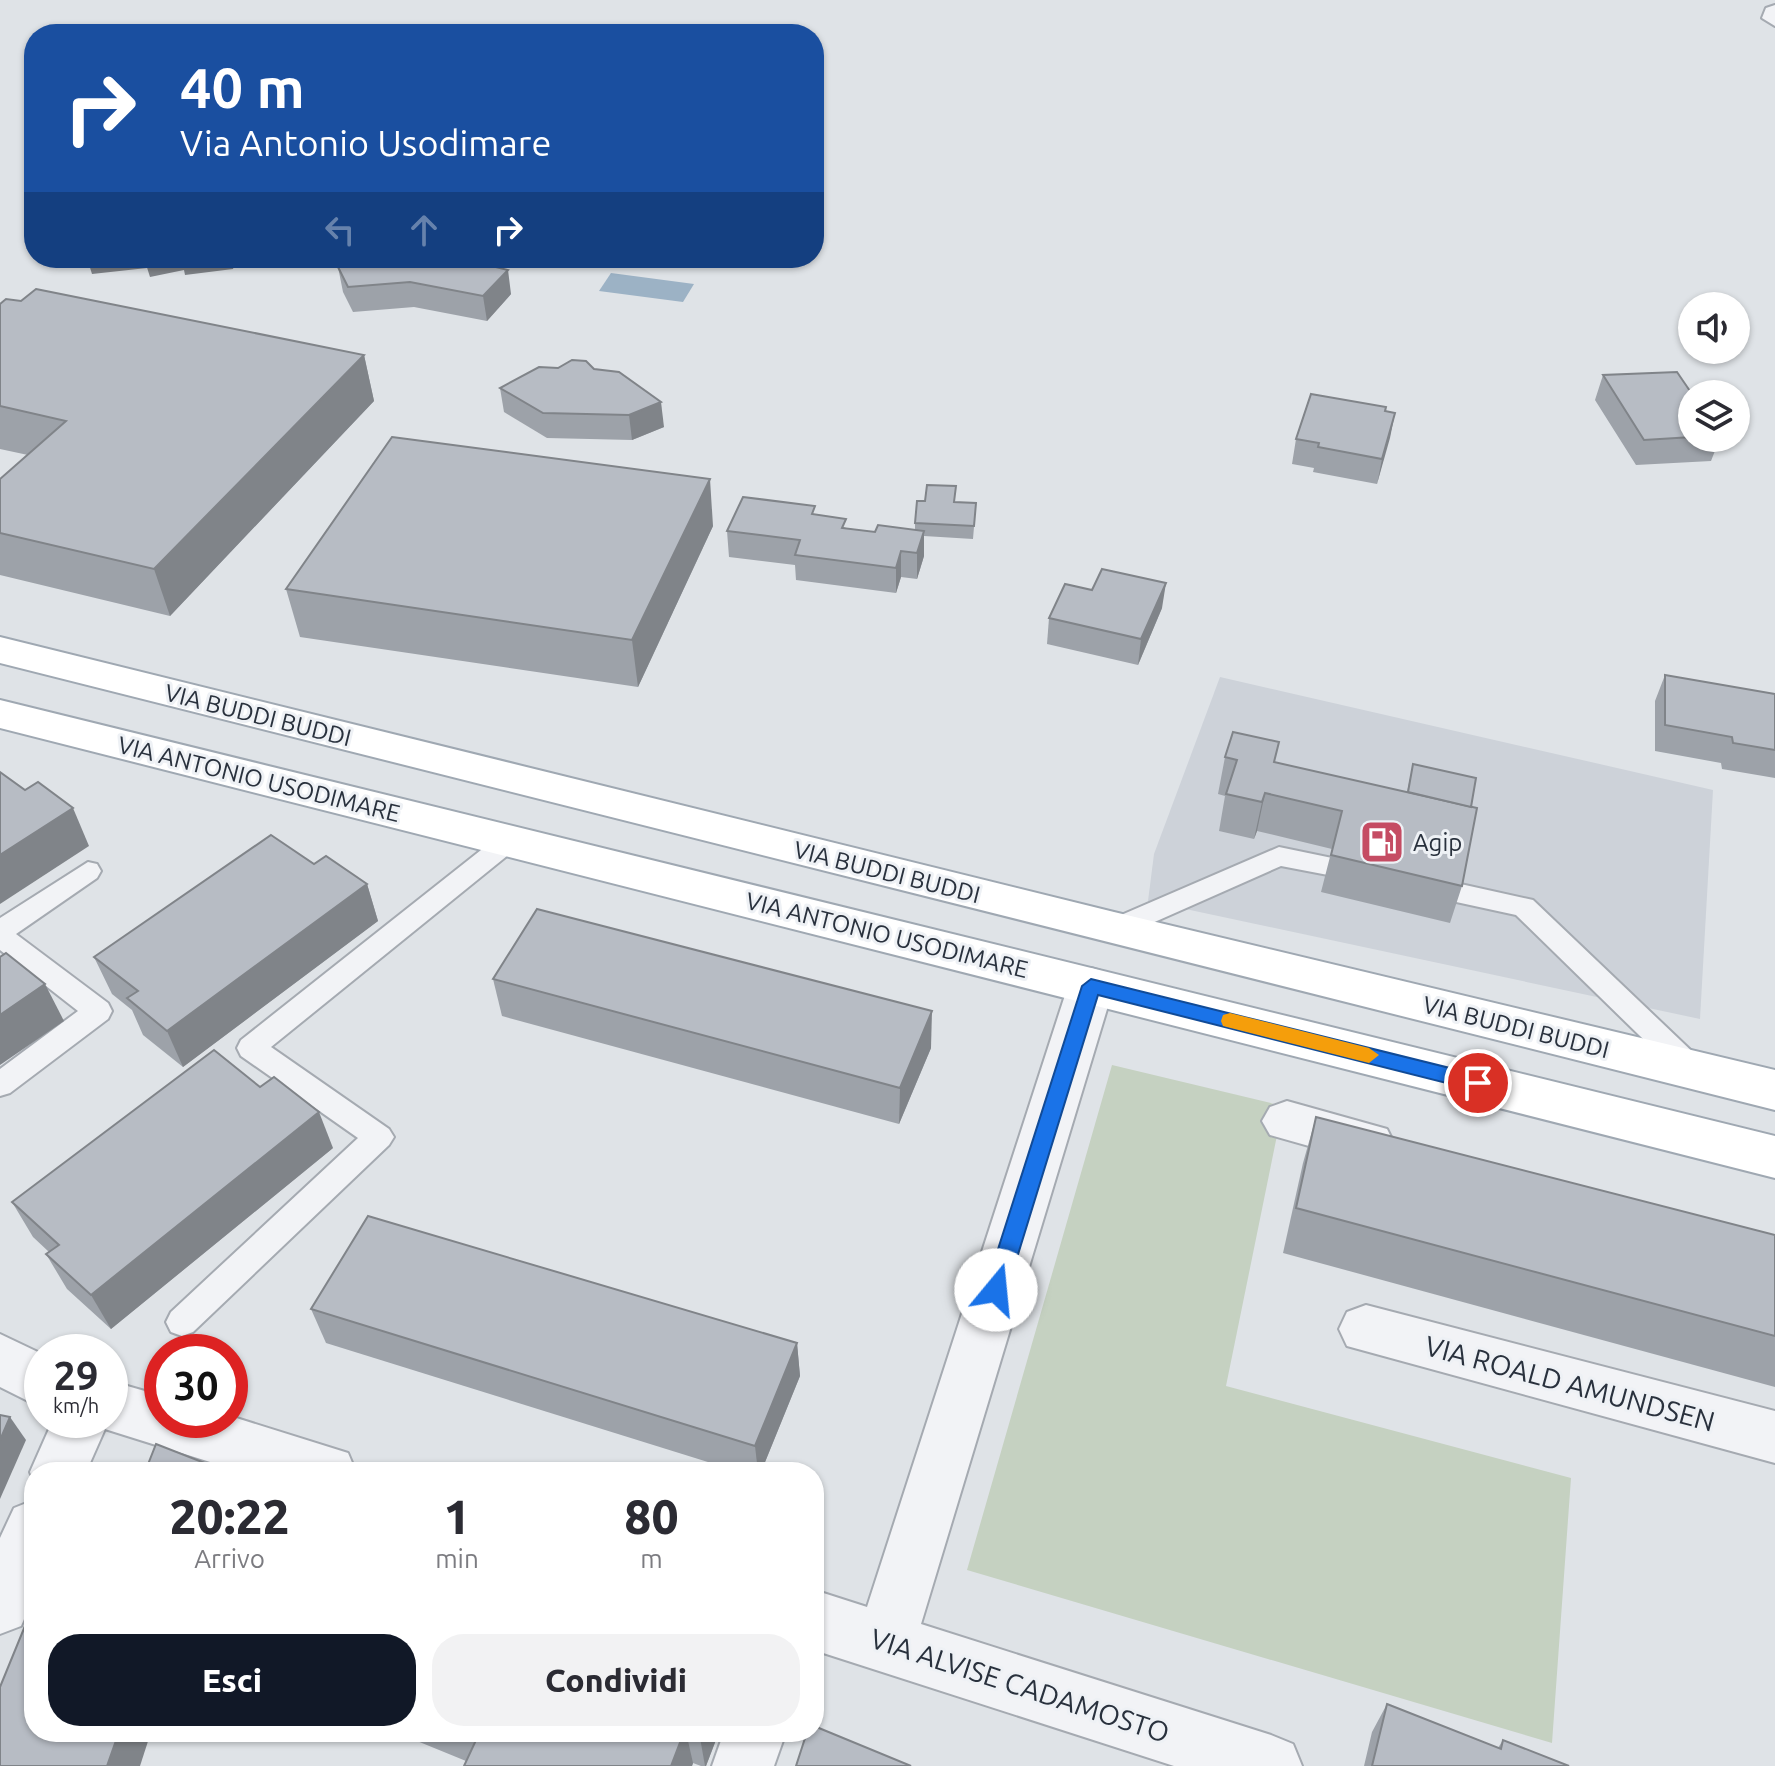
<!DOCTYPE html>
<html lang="it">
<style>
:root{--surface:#fff;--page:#f2f2f3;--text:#2b2b33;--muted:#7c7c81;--accent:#111827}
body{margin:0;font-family:Ubuntu,sans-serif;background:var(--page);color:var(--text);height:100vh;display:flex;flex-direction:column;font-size:30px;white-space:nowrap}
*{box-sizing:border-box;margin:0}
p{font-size:26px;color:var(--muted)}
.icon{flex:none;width:44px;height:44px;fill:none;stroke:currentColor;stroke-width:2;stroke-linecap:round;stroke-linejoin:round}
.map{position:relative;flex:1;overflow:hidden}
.sheet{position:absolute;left:24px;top:1462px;width:800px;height:280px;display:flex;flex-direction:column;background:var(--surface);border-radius:32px;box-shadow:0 2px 6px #0004}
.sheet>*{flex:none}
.guide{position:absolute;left:24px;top:24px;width:800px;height:244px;border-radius:32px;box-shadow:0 2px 6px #0004;background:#1a4fa0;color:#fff;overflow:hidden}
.fabs{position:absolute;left:1678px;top:292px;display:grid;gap:16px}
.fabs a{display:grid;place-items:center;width:72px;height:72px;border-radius:50%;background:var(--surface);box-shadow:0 2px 6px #0004;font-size:40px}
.speed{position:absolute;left:24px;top:1334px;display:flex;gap:16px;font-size:40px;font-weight:700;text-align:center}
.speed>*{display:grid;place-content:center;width:104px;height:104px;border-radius:50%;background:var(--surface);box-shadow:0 2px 6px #0004;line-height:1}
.speed small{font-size:20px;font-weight:400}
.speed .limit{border:12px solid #d22;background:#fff;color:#111}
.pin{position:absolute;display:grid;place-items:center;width:68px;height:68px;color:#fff;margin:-34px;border:4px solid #fff;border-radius:50%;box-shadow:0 2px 8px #0007}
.me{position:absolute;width:88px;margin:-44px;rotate:17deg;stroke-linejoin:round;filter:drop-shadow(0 0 6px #0008)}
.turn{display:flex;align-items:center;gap:28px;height:168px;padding:0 24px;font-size:36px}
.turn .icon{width:104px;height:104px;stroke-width:2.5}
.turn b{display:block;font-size:56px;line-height:68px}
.lanes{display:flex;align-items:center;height:76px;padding:0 24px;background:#0003;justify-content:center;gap:40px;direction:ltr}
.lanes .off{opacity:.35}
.eta{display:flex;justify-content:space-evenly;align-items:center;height:136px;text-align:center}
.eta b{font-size:48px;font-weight:800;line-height:56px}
.primary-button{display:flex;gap:16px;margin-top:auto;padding:16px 24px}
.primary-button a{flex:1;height:92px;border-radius:32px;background:var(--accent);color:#fff;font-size:32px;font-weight:800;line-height:92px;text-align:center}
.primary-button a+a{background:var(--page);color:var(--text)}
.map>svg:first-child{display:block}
</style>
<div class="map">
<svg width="1775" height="1766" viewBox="0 0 1775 1766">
<rect width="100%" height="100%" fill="#dfe3e7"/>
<path fill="#cdd2d9" d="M 1220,677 L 1713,790 L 1700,1019 L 1148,901 L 1154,854 Z"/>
<path fill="#c5d1c1" d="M 1112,1065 L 1283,1106 L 1226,1386 L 1571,1478 L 1552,1743 L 967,1570 Z"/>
<path fill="#9cb2c5" d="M 611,273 L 694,284 L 683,302 L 599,291 Z"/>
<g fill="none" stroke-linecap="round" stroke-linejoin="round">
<g stroke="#a5aab1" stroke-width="4">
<g id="service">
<path d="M 509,832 L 518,835 L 522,841 L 518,847 L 271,1047 L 389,1129 L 394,1137 L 389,1145 L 193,1332 L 182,1336 L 171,1332 L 166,1322 L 171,1312 L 358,1138 L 241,1056 L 237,1048 L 241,1040 L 500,835 Z"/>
<path d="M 1279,847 L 1337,859 L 1341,866 L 1337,873 L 1328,875 L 1281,866 L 1123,936 L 1114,939 L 1105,936 L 1101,929 L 1105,922 Z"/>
<path d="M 88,862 L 97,864 L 101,871 L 97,878 L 16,934 L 108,1003 L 112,1011 L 108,1019 L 10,1093 L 0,1096 L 0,1069 L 78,1011 L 0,950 L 0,918 Z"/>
<path d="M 1456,883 L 1533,900 L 1701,1060 L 1705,1068 L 1701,1076 L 1691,1079 L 1681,1076 L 1516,915 L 1447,900 L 1443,893 L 1447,886 Z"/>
</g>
</g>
<g stroke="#a5aab1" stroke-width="4">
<g id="minor">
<path d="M 1775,5 L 1775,26 L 1762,18 L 1766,8 Z"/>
<path d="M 1091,968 L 1107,973 L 1114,986 L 921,1624 L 1271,1735 L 1293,1744 L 1302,1766 L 1174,1766 L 814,1650 L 814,1590 L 867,1607 L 1068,986 L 1075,973 Z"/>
<path d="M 1287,1101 L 1387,1129 L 1394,1143 L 1387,1157 L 1369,1163 L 1270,1135 L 1262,1121 L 1270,1107 Z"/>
<path d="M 1366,1305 L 1775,1411 L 1775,1463 L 1347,1346 L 1339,1329 L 1347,1312 Z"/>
<path d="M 0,1334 L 42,1354 L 42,1408 L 0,1387 Z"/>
<path d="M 110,1381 L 162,1396 L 162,1420 L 230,1420 L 230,1416 L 348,1453 L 356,1472 L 242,1472 L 105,1429 L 86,1472 L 34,1472 L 34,1482 L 30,1472 L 53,1420 L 110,1420 Z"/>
<path d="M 34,1500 L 34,1596 L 21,1626 L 0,1634 L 0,1538 L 14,1508 Z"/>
<path d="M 724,1732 L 786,1732 L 774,1766 L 712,1766 Z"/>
</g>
</g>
<g stroke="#9fa8b2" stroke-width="4">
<g id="primary">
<path d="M 0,637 L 1114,912 L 1775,1070 L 1775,1110 L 0,663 Z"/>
<path d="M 0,700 L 1775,1136 L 1775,1178 L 0,728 Z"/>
</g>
</g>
<use href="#service" fill="#f2f3f6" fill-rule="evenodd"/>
<use href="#minor" fill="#f2f3f6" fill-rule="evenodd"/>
<use href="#primary" fill="#fff" fill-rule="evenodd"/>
</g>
<g fill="#9da2a9">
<path d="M 343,258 L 511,294 L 487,321 L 414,307 L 353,312 L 343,292 L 338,267 L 345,266 Z"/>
<path d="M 0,304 L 364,355 L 374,401 L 170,616 L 0,575 L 0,479 L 28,455 L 0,449 Z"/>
<path d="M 594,369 L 664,427 L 632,440 L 547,438 L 504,412 L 500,388 Z"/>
<path d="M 1603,375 L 1692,438 L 1720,438 L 1711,461 L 1636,465 L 1595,400 Z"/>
<path d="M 1385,411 L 1395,413 L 1377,484 L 1313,472 L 1314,468 L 1292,464 L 1296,439 Z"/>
<path d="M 955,502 L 976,503 L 973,539 L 924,536 L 924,556 L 917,579 L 901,577 L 896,593 L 796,580 L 795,565 L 729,557 L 727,531 L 816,515 L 846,528 L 875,532 L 915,530 L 915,523 Z"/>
<path d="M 713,526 L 638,687 L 300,637 L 286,589 Z"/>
<path d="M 1162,608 L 1138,665 L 1047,644 L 1049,618 Z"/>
<path d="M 1665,675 L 1775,694 L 1775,778 L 1722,769 L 1721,763 L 1655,751 L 1655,701 Z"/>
<path d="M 1225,757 L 1275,762 L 1407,792 L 1413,764 L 1471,807 L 1462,886 L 1450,923 L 1321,892 L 1332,849 L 1257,831 L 1254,839 L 1219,831 L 1225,796 L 1218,794 Z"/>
<path d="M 314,864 L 367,884 L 378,921 L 183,1067 L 143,1035 L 132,1010 L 112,994 L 94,957 Z"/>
<path d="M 493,979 L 931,1048 L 899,1124 L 502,1016 Z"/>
<path d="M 1316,1117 L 1775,1235 L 1775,1387 L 1283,1253 L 1303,1163 Z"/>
<path d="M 333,1148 L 111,1329 L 67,1289 L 46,1254 L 49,1252 L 33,1237 L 12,1202 Z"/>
<path d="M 311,1309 L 797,1343 L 800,1376 L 761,1472 L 740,1472 L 326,1343 Z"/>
<path d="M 1387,1704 L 1498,1748 L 1503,1740 L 1569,1766 L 1364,1766 L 1372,1732 Z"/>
<path d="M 395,1732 L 719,1732 L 706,1766 L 701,1766 L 693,1763 L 692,1766 L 464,1766 L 466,1761 Z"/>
</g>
<g fill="#808489">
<path d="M 87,258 L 144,258 L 147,268 L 92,274 Z"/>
<path d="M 144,258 L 237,258 L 233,269 L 185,275 L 184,270 L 150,277 Z"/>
<path d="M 508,270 L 511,294 L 487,321 L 483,296 Z"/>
<path d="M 364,355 L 374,401 L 170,616 L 154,569 Z"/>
<path d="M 661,402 L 664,427 L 632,440 L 629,415 Z"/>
<path d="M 1395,413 L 1390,438 L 1377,484 L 1382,459 Z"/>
<path d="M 710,479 L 713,526 L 638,687 L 632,640 Z"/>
<path d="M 924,531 L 924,556 L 917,579 L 917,553 Z"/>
<path d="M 901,551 L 901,577 L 896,593 L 896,568 Z"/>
<path d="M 1166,583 L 1162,608 L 1138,665 L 1141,639 Z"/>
<path d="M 1265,793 L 1257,831 L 1254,839 L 1262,802 Z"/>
<path d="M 73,808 L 89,846 L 0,904 L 0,855 Z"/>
<path d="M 367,884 L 378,921 L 183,1067 L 167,1031 Z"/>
<path d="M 45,984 L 64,1021 L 0,1065 L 0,1015 Z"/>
<path d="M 932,1011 L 931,1048 L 899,1124 L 900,1088 Z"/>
<path d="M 319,1112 L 333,1148 L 111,1329 L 91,1295 Z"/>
<path d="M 797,1343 L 800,1376 L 761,1472 L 758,1472 L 755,1446 Z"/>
<path d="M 10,1417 L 26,1440 L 0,1499 L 0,1440 Z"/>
<path d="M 119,1732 L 151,1732 L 140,1766 L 107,1766 Z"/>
<path d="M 684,1732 L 686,1732 L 693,1763 L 692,1766 L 671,1766 Z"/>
<path d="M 699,1732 L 719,1732 L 706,1766 L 705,1766 Z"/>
</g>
<g fill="#b7bcc4" stroke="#808489" stroke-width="2">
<path d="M 343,258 L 459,258 L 508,270 L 483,296 L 410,282 L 348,287 L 338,267 L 346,266 Z"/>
<path d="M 36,289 L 364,355 L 154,569 L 0,533 L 0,479 L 66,421 L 0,406 L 0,304 L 6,299 L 21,301 Z"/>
<path d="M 572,360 L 586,361 L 594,369 L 619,372 L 661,402 L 629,415 L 543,413 L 500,388 L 539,367 L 558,368 Z"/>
<path d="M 1677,372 L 1692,394 L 1692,437 L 1644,440 L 1603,375 Z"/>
<path d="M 1311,394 L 1386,407 L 1385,411 L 1395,413 L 1382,459 L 1318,447 L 1319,443 L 1296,439 Z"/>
<path d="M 392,437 L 710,479 L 632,640 L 286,589 Z"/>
<path d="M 927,485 L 956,486 L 954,502 L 976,503 L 974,526 L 915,523 L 917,501 L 925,501 Z"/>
<path d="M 743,497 L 815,506 L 812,514 L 846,519 L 842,528 L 875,532 L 878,525 L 924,531 L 917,553 L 901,551 L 896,568 L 795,555 L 800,540 L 727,531 Z"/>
<path d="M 1102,569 L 1166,583 L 1141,639 L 1049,618 L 1065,584 L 1092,590 Z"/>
<path d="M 1665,675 L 1775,694 L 1775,750 L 1733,743 L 1732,737 L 1665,725 Z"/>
<path d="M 1233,732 L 1279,742 L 1274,762 L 1477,808 L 1462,886 L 1331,855 L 1342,811 L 1265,793 L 1262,802 L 1226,794 L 1237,760 L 1225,757 Z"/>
<path d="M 1413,764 L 1476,778 L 1471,807 L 1408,792 Z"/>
<path d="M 0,772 L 25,790 L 38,782 L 73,808 L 0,855 Z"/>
<path d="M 271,835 L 314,864 L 326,856 L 367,884 L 167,1031 L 127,998 L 138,991 L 94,957 Z"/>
<path d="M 537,909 L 932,1011 L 900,1088 L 493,979 Z"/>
<path d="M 6,953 L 45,984 L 0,1015 L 0,957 Z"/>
<path d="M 214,1050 L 260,1087 L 274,1077 L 319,1112 L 91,1295 L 46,1254 L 59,1245 L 12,1202 Z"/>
<path d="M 1316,1117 L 1775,1235 L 1775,1336 L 1296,1208 Z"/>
<path d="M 368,1216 L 797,1343 L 755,1446 L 311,1309 Z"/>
<path d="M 0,1415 L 10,1417 L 0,1440 Z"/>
<path d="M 156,1444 L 215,1467 L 213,1472 L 145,1472 Z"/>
<path d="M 34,1604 L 34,1732 L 119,1732 L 107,1766 L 0,1766 L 0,1687 Z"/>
<path d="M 1387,1704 L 1501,1749 L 1503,1740 L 1569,1766 L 1372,1766 Z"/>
<path d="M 814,1726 L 911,1766 L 796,1766 L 807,1732 L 814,1732 Z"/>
<path d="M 463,1732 L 684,1732 L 671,1766 L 464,1766 L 477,1738 Z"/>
</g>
<path fill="#1a73e8" stroke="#114b97" stroke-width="2" d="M 1091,979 L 1478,1075 L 1488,1083 L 1478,1091 L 1098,995 L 1007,1290 L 1004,1297 L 996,1300 L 988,1297 L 985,1290 L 1082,986 Z"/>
<path fill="#f59e0b" d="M 1230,1013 L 1369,1048 L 1379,1055 L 1369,1063 L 1223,1026 L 1221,1021 L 1223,1015 Z"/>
<defs>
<g id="fuel-square" transform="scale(2.3)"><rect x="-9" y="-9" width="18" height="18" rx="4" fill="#c54c63" stroke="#eef1f5"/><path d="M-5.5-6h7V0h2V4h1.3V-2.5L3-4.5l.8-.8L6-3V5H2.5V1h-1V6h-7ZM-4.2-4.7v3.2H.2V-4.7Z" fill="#fff"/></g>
</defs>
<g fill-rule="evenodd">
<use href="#fuel-square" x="1382" y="842"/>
</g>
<g text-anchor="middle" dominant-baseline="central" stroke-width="6" stroke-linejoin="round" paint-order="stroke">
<g font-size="24" fill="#29313d" stroke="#eef1f5">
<text transform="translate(258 715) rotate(14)">VIA BUDDI BUDDI</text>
<text transform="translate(259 779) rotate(14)">VIA ANTONIO USODIMARE</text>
<text transform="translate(887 872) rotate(14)">VIA BUDDI BUDDI</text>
<text transform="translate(887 935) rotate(14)">VIA ANTONIO USODIMARE</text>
<text transform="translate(1516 1027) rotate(14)">VIA BUDDI BUDDI</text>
</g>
<g font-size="24" fill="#29313d" stroke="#eef1f5" text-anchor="start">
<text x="1413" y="842">Agip</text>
</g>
<g font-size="28" fill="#29313d" stroke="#eef1f5">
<text transform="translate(1570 1383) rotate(15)">VIA ROALD AMUNDSEN</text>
<text transform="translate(1020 1685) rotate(18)">VIA ALVISE CADAMOSTO</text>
</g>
</g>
</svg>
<div class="fabs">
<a><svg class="icon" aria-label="sound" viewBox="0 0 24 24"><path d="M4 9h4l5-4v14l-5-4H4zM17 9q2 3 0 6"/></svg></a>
<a><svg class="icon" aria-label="layers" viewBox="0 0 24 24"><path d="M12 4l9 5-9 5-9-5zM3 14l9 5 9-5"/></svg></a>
</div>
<div class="speed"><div>29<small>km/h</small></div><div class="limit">30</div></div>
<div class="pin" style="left:1478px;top:1083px;background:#d93025"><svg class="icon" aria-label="arrive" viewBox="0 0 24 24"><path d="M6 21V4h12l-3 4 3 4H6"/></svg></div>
<svg class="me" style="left:996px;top:1290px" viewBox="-20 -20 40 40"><circle r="19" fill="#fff"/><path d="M0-13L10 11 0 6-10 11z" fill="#1a73e8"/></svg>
<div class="guide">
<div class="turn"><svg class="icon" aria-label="right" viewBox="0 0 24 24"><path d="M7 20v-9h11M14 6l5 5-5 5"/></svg><div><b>40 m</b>Via Antonio Usodimare</div></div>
<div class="lanes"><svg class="icon off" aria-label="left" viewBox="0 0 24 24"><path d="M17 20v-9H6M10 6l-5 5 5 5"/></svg><svg class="icon off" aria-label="ahead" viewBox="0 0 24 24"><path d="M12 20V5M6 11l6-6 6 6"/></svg><svg class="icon" aria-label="right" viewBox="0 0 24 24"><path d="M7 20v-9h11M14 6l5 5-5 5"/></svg></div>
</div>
<section class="sheet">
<div class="eta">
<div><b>20:22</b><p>Arrivo</p></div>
<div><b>1</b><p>min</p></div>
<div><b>80</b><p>m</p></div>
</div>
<div class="primary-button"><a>Esci</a><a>Condividi</a></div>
</section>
</div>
